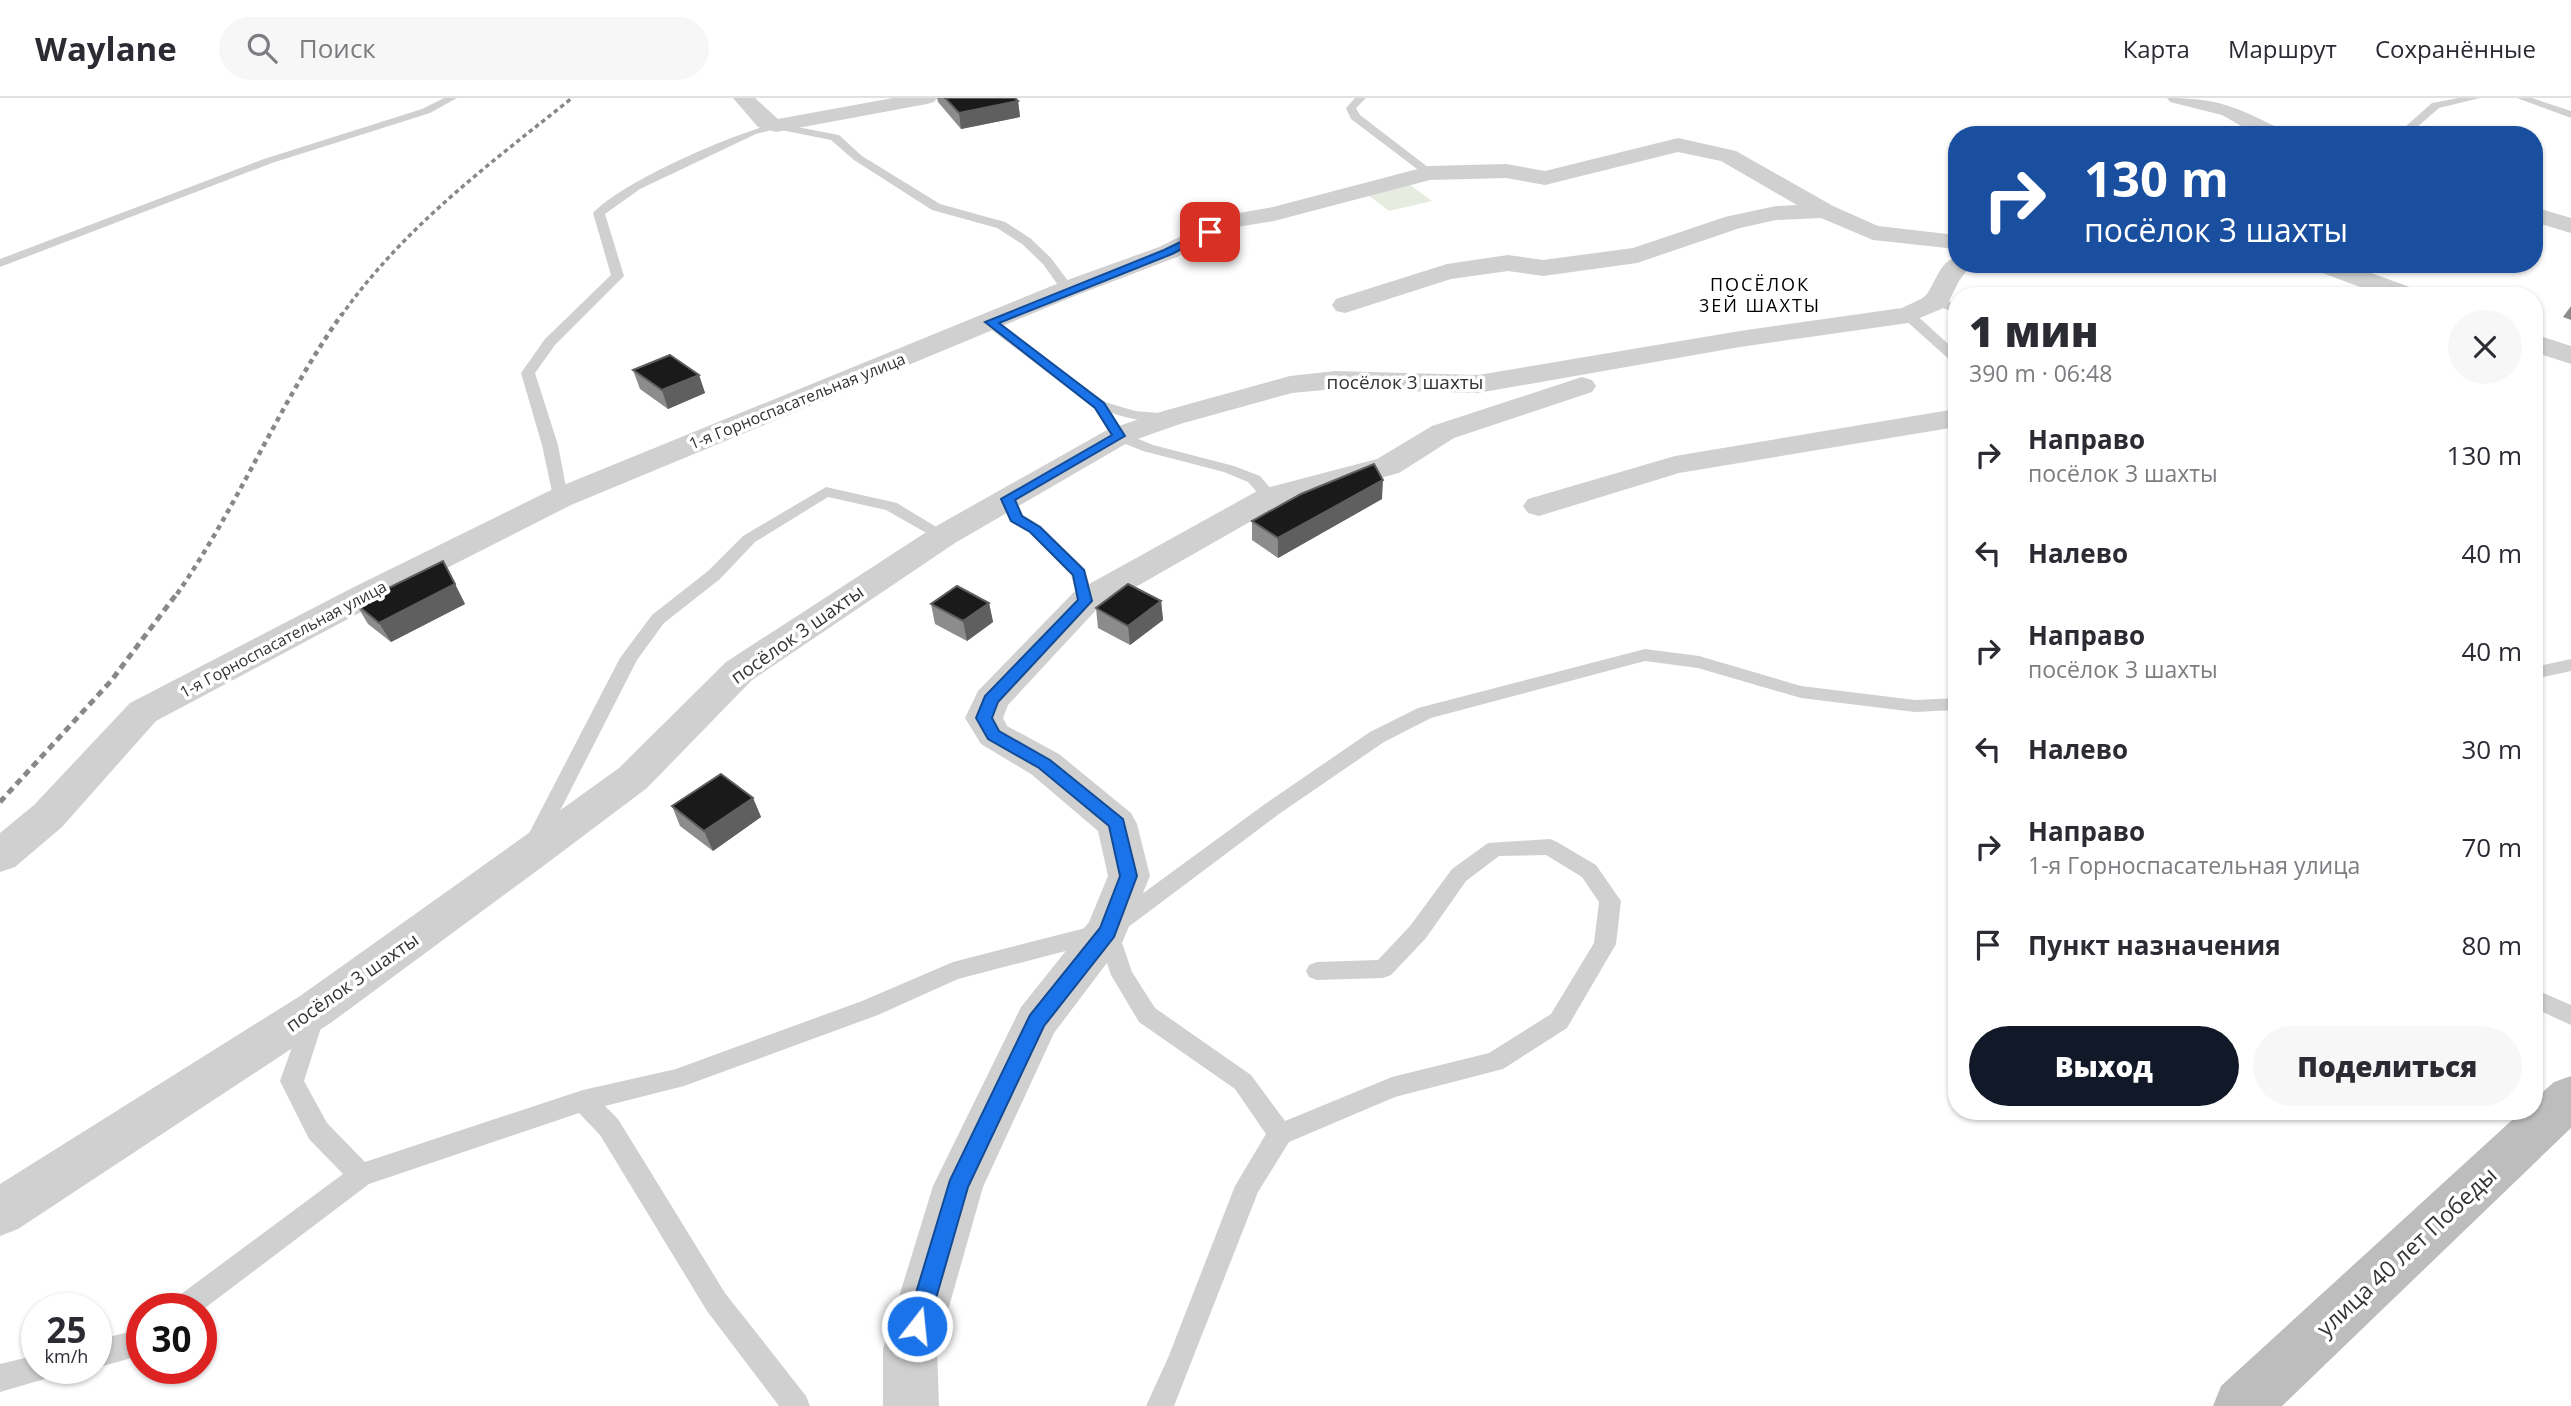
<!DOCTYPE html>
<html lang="ru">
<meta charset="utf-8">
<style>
:root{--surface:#fff;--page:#f7f7f7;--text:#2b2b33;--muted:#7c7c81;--line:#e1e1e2;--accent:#111827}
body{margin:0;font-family:"Open Sans",sans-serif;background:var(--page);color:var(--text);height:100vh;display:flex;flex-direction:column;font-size:26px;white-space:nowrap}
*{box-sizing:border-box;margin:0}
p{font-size:23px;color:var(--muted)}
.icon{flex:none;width:38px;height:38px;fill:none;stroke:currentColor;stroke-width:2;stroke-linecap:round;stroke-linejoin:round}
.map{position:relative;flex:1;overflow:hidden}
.sheet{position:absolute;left:1948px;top:189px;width:595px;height:833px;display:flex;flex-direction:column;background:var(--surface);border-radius:28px;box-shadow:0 2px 5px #0004}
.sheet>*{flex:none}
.guide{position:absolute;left:1948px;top:28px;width:595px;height:147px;border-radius:28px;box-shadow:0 2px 5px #0004;background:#1a4fa0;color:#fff;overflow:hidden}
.speed{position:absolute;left:21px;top:1195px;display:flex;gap:14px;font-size:35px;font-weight:700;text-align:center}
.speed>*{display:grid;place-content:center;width:91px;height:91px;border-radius:50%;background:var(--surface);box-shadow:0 2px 5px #0004;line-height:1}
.speed small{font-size:18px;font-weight:400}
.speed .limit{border:10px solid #d22;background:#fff;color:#111}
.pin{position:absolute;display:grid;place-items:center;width:60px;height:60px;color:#fff;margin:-30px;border-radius:14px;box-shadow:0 4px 10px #0006}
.me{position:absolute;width:77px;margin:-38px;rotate:16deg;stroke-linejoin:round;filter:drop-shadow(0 0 5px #0008)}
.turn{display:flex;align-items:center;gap:24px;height:147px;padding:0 21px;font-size:32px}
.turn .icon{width:91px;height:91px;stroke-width:2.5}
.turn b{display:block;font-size:49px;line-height:60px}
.round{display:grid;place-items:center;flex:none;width:74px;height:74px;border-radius:37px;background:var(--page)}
.overview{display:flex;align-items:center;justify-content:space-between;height:119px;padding:0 21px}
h1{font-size:42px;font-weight:800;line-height:52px}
.primary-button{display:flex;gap:14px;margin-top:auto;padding:14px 21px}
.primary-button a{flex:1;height:80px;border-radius:42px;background:var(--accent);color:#fff;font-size:28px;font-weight:800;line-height:80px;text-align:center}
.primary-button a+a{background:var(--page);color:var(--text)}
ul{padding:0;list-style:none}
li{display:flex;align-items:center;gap:21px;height:98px;padding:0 21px}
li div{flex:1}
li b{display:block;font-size:26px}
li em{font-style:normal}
header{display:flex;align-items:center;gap:42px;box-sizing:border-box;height:98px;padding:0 35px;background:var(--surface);border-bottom:2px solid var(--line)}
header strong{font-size:33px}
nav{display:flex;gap:38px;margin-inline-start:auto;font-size:24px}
.search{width:490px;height:63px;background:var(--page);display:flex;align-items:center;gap:18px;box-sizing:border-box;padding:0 24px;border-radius:38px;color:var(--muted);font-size:26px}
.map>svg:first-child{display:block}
</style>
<header>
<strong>Waylane</strong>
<div class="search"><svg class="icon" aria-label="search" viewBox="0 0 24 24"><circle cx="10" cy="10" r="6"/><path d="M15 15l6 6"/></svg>Поиск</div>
<nav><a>Карта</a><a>Маршрут</a><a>Сохранённые</a></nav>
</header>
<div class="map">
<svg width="2571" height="1308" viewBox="0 0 2571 1308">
<rect width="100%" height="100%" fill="#fff"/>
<path fill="#e6ecdf" d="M 1410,87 L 1432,103 L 1389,113 L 1368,97 Z"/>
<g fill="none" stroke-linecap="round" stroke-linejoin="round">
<g fill="#d0d0d0" fill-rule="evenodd">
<path d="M 444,0 L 457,0 L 430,15 L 272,65 L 0,169 L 0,161 L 264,61 L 422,11 Z"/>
<path d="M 1355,0 L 1366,0 L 1356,10 L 1360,17 L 1433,73 L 1433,77 L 1425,77 L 1351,21 L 1346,10 Z"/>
<path d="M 2458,0 L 2480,0 L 2439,10 L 2408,37 L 2396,37 L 2432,5 Z"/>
<path d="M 2517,0 L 2532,0 L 2571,13 L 2571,20 Z"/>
<path d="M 776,25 L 839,37 L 862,58 L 940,106 L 1005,124 L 1030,140 L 1051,160 L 1074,191 L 1068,195 L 1063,194 L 1043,166 L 1022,146 L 997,130 L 932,112 L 854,62 L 831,42 L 776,31 L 756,36 L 640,91 L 605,116 L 624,178 L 555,247 L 535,275 L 558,347 L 568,400 L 560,405 L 554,403 L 542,347 L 521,275 L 545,241 L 611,177 L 593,115 C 623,83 732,36 776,25 Z"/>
<path d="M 1937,199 L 1956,206 L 1956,215 L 1932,206 L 1930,203 Z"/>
<path d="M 1908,213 L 1913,214 L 1956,253 L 1956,264 L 1951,263 L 1903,220 L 1903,214 Z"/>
<path d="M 990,220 L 1105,304 L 1135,313 L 1170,316 L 1177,320 C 1165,330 1127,320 1112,315 L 1124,335 L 1153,347 L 1234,368 L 1260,378 L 1278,399 L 1270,404 L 1264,402 L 1248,384 L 1224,374 L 1143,353 L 1113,341 L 1094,310 L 985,227 L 985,221 Z"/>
<path d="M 826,389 L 897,405 L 951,438 L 943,443 L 937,441 L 886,412 L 828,399 L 755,444 L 720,481 L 664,525 L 637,562 L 541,750 L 534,753 L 527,750 L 524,745 L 620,560 L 652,517 L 708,473 L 743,438 Z"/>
<path d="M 1008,396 L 1014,398 L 1023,417 L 1041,428 L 1085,471 L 1094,503 L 1091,507 L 1079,507 L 1071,477 L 1029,434 L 1010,423 L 1000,401 Z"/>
<path d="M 1645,551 L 1699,558 L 1801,588 L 1915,602 L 1956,600 L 1956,612 L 1915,614 L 1801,600 L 1698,570 L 1645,563 L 1431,620 L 1384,644 L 1279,716 L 1119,836 L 1132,874 L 1155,910 L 1251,977 L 1285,1023 L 1392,979 L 1489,955 L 1551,916 L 1594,845 L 1599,804 L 1582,779 L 1546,757 L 1499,758 L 1466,783 L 1426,840 L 1391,877 L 1383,880 L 1317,882 L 1309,879 L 1306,873 L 1309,867 L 1317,864 L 1378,862 L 1410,828 L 1452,771 L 1488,745 L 1550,741 L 1557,744 L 1596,767 L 1621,803 L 1616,846 L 1567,930 L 1503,971 L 1395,999 L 1289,1044 L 1258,1094 L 1174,1308 L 1146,1308 L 1168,1260 L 1235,1088 L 1266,1036 L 1235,991 L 1139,924 L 1111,877 L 1100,844 L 958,881 L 878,917 L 684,988 L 605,1008 L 618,1021 L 725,1195 L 806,1298 L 810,1308 L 779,1308 L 707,1213 L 600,1037 L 579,1015 L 369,1086 L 201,1213 L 169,1211 L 173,1202 L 343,1076 L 309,1041 L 280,983 L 306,910 L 314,907 L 322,910 L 325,917 L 304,983 L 327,1025 L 365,1064 L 583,992 L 676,971 L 862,903 L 953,864 L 1101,826 L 1265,706 L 1370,634 L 1418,610 Z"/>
<path d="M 2571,561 L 2571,573 L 2534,581 L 2534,569 Z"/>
<path d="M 2534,891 L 2571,907 L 2571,927 L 2534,910 Z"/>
<path d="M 142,1228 L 142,1257 L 96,1270 L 96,1242 L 129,1234 Z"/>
<path d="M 37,1257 L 37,1270 L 52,1270 L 48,1280 L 0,1294 L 0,1266 Z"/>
</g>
<g fill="#d0d0d0" fill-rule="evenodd">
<path d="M 733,0 L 755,0 L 778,21 L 893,0 L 937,0 L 934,4 L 927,6 L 776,34 L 758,29 Z"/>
<path d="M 2167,0 C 2218,0 2237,9 2282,32 L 2285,37 L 2257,37 L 2222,17 L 2170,4 Z"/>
<path d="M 1678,40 L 1736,53 L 1833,108 L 1878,128 L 1956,137 L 1956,151 L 1873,142 L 1821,120 L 1776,122 L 1740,130 L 1637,165 L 1543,178 L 1508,173 L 1451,181 L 1345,215 L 1336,213 L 1332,207 L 1336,201 L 1447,166 L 1508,157 L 1543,162 L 1633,150 L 1725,119 L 1776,108 L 1797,107 L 1721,63 L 1678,54 L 1545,87 L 1506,80 L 1430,82 L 1274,123 L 1237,129 L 1177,159 L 1077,197 L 571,407 L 376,506 L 156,623 L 62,729 L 15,769 L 0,774 L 0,735 L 34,707 L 130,605 L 352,490 L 549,393 L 1059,185 L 1159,149 L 1222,118 L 1273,109 L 1429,68 L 1506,66 L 1545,73 Z"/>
<path d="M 2534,109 L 2571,120 L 2571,135 L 2534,124 Z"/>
<path d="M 1956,159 L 1956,166 L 1972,166 L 1959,183 L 1946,209 L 1908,225 L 1740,249 L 1478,295 L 1335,291 L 1292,295 L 1180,326 L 1129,344 L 955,445 L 752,582 L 647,690 L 542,769 L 332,924 L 18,1131 L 0,1138 L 0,1086 L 300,898 L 512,747 L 619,670 L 726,564 L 931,431 L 1107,332 L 1160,314 L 1290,278 L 1335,273 L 1478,277 L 1740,233 L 1902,210 C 1909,206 1922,202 1927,196 C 1936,183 1940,164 1956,159 Z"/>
<path d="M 2309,166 L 2346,166 L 2418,192 L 2422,198 L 2384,198 L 2312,171 Z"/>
<path d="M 2534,236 L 2571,248 L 2571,266 L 2534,254 Z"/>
<path d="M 1582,279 L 1592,282 L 1596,288 L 1592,294 L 1454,340 L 1399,375 L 1281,406 L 1097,511 L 1008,607 L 1003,620 L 1007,628 L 1059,656 L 1131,715 L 1137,726 L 1150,778 L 1122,845 L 1054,935 L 983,1089 L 937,1251 L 939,1308 L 883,1308 L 883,1251 L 933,1088 L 1021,909 L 1089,824 L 1108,778 L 1098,733 L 1031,676 L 981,646 L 965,620 L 978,593 L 1073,495 L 1259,392 L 1377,361 L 1432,328 Z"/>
<path d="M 1956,311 L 1956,329 L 1679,375 L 1539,418 L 1528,415 L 1523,408 L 1528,401 L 1675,358 Z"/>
</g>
<path fill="#bdbdbd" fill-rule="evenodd" d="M 2571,978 L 2571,1030 L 2282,1308 L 2213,1308 L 2221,1288 L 2522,1013 L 2534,1013 L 2534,1002 L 2554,984 Z"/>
<path stroke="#888" stroke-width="3.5" stroke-dasharray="4.5 3.5" stroke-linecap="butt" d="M 341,218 C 405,128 487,68 572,0"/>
<path stroke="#888" stroke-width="4.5" stroke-dasharray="5 4.5" stroke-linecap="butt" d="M 177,496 C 239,407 279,305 342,216"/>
<path stroke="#888" stroke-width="5" stroke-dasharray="7 5" stroke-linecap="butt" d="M 0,704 L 111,583 L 178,494"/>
</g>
<g fill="#8c8c8c">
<path d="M 937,0 L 1015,0 L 1018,3 L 1020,19 L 961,31 L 938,4 Z"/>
<path d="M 2571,208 L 2571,222 L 2563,219 Z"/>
<path d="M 633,272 L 699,277 L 705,295 L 668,311 L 640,291 Z"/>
<path d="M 1382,401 L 1278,460 L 1252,442 L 1252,423 Z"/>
<path d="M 443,463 L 465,506 L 391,544 L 368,526 L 356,506 Z"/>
<path d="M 1161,503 L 1163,522 L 1130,547 L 1098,530 L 1096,510 Z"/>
<path d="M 989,505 L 993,524 L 967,543 L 935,526 L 931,506 Z"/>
<path d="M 753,700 L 761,719 L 713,753 L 680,728 L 672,708 Z"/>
</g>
<g fill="#5f5f5f">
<path d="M 1018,3 L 1020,19 L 961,31 L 959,15 Z"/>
<path d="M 699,277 L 705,295 L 668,311 L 662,292 Z"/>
<path d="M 1383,382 L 1382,401 L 1278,460 L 1278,440 Z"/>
<path d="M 455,486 L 465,506 L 391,544 L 379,525 Z"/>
<path d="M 1161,503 L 1163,522 L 1130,547 L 1128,528 Z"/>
<path d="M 989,505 L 993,524 L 967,543 L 963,523 Z"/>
<path d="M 753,700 L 761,719 L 713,753 L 704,733 Z"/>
</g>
<g fill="#1a1a1a" stroke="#5f5f5f" stroke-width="2">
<path d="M 945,0 L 1015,0 L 1018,3 L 959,15 Z"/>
<path d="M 670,257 L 699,277 L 662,292 L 633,272 Z"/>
<path d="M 1374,366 L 1383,382 L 1278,440 L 1252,423 L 1301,396 Z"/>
<path d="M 443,463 L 455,486 L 379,525 L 356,506 Z"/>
<path d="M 1128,486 L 1161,503 L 1128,528 L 1096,510 Z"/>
<path d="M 957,488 L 989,505 L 963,523 L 931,506 Z"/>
<path d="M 721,676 L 753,700 L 704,733 L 672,708 Z"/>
</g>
<path fill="#1a73e8" stroke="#114b97" stroke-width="2" d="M 1207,131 L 1215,134 L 1172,156 L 999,225 L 1104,305 L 1125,338 L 1015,402 L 1022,418 L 1040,429 L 1084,472 L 1092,503 L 998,604 L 992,620 L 999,633 L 1050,662 L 1123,721 L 1137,778 L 1114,839 L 1044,928 L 968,1089 L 928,1228 L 925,1235 L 917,1239 L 909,1235 L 906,1228 L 950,1082 L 1030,917 L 1100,830 L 1120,778 L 1109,728 L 1039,670 L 988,641 L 976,620 L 985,598 L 1078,502 L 1073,477 L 1030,434 L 1011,423 L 1001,401 L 1112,337 L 1095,310 L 985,224 L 1164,152 Z"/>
<g text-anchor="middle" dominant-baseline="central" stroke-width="7" stroke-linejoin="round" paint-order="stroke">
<g font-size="16" fill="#333" stroke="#fff">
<text transform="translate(797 303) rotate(-22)">1-я Горноспасательная улица</text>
<text transform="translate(283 541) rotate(-28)">1-я Горноспасательная улица</text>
</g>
<g font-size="18" letter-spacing="2" fill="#000" stroke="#fff">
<text x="1760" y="186">ПОСЁЛОК<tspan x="1760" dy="21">3ЕЙ ШАХТЫ</tspan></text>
</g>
<g font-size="19" fill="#333" stroke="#fff">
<text x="1405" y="284">посёлок 3 шахты</text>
<text transform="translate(797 536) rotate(-35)">посёлок 3 шахты</text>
<text transform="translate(352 884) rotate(-35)">посёлок 3 шахты</text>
</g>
<g font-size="23" fill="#333" stroke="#fff">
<text transform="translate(2406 1153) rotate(-43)">улица 40 лет Победы</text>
</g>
</g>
</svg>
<div class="speed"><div>25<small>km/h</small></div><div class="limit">30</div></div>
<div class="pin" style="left:1210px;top:134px;background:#d93025"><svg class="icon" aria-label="arrive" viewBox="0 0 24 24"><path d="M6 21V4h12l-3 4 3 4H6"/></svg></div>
<svg class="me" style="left:917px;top:1228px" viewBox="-20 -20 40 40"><circle r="17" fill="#1a73e8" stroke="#fff" stroke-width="3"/><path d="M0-11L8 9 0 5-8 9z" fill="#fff"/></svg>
<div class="guide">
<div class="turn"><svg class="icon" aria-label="right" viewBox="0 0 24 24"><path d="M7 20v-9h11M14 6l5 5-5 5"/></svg><div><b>130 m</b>посёлок 3 шахты</div></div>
</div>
<section class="sheet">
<div class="overview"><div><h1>1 мин</h1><p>390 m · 06:48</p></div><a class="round"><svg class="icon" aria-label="close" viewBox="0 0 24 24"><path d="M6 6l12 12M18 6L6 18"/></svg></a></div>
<ul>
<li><svg class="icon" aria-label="right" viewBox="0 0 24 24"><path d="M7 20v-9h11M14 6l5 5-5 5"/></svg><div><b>Направо</b><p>посёлок 3 шахты</p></div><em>130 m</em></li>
<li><svg class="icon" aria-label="left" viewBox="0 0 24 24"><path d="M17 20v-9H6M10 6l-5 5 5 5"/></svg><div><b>Налево</b></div><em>40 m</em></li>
<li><svg class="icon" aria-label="right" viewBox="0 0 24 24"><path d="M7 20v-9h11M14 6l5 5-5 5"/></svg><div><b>Направо</b><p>посёлок 3 шахты</p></div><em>40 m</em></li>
<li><svg class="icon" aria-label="left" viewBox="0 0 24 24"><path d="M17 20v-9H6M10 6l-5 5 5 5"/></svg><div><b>Налево</b></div><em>30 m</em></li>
<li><svg class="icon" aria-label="right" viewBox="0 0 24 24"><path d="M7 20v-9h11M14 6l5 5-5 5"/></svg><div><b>Направо</b><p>1-я Горноспасательная улица</p></div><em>70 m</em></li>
<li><svg class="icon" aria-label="arrive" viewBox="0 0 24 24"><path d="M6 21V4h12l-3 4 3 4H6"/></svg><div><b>Пункт назначения</b></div><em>80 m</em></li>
</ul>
<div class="primary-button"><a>Выход</a><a>Поделиться</a></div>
</section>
</div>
